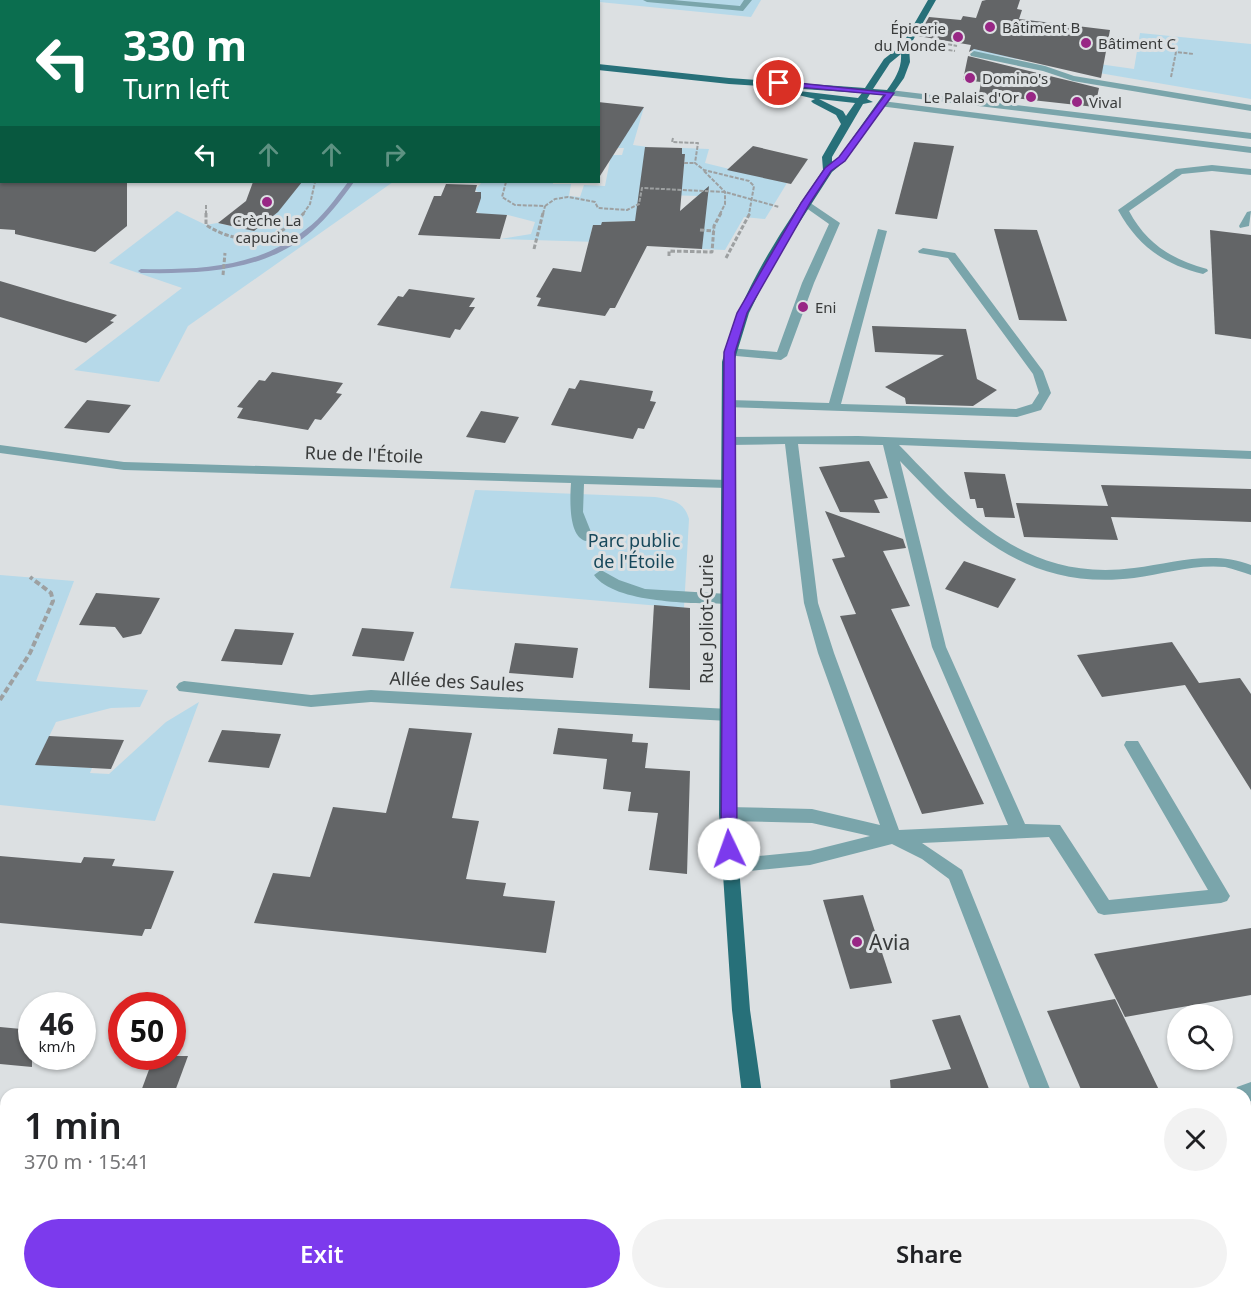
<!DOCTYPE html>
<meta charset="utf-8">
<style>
:root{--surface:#fff;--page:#f2f2f2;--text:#202124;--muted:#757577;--accent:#7c3aed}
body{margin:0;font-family:"Noto Sans",sans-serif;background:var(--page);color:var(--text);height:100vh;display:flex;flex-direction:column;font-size:22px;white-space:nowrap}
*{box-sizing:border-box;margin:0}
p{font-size:20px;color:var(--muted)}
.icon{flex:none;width:33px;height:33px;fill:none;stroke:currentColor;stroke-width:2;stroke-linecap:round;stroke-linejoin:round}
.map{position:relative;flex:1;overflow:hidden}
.panel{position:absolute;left:0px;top:1088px;width:1251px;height:212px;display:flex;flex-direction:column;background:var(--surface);border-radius:18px 18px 0 0;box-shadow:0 2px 4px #0004}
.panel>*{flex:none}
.banner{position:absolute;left:0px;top:0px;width:600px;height:183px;box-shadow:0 2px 4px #0004;background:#0b6e4f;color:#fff;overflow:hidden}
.buttons{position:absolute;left:1167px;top:1004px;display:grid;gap:12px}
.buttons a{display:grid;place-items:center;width:66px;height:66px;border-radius:50%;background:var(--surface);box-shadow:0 2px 4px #0004;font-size:30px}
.speed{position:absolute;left:18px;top:992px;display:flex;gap:12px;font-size:30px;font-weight:700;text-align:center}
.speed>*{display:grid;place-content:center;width:78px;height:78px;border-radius:50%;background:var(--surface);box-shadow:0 2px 4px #0004;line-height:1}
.speed small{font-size:15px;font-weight:400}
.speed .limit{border:9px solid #d22;background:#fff;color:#111}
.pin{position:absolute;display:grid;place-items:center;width:51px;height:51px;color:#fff;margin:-26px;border:3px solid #fff;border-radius:50%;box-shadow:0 2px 6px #0007}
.me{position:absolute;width:66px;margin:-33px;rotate:357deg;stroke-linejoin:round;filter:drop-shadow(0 0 4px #0008)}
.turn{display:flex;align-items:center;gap:21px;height:126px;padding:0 24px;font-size:27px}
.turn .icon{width:78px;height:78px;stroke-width:2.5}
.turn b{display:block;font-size:42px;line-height:51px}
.lanes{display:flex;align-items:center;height:57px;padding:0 24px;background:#0003;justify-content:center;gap:30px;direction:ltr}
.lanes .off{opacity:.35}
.round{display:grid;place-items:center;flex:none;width:63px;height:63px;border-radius:32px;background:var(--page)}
.headline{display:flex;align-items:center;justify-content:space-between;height:102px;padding:0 24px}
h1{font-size:36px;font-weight:600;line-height:45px}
.action{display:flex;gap:12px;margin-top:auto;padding:12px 24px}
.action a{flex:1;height:69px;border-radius:36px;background:var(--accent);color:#fff;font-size:24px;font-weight:600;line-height:69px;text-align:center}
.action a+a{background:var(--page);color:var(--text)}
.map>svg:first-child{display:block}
</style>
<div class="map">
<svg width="1251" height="1298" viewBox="0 0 1251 1298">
<rect width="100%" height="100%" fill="#dce0e2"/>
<g fill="#b6d9e9">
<path d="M 579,0 L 761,0 L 751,17 Z"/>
<path d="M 1140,33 L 1251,44 L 1251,99 L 970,51 L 972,46 L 1134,69 Z"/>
<path d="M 644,107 L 633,145 L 648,147 L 647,159 L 682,182 L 685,154 L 682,154 L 682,148 L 709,149 L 705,163 L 787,183 L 765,219 L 744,217 L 725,250 L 702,249 L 699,196 L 665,195 L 643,221 L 603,222 L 601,225 L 593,225 L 590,237 L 598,238 L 598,242 L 500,239 L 531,234 L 535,222 L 508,215 L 482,215 L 474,210 L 478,192 L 475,190 L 482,182 L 553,182 L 553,184 L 571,184 L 569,196 L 580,197 L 584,185 L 605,186 L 611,155 L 622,155 L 624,148 L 608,148 L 599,120 L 633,124 Z"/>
<path d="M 294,182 L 393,182 L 188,326 L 159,382 L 74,370 L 182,288 L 109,263 L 177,211 L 206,225 L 217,223 L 254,231 C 273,216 287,206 294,182 Z"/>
<path d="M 475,490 L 655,497 C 672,500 684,501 689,519 L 684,608 L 450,588 Z"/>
<path d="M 0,575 L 74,581 L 36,681 L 148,690 L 140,707 L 111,708 L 56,722 L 36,764 L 92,768 L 90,773 L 109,774 L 166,722 L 199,702 L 155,821 L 0,805 Z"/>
</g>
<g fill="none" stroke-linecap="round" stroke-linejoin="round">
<path fill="#909ab8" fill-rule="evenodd" d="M 348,182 L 354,182 C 341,200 328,217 312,231 C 265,272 200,274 141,273 L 138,271 L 141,269 C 199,270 257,268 305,230 C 323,217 335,199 348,182 Z"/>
</g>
<g fill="#636567">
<path d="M 986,0 L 1020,0 L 1017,9 L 1022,10 L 1019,19 L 1110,30 L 1101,78 L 974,49 L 969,52 L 971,45 L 918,36 L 929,17 L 961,20 L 963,16 L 976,18 L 982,1 Z"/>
<path d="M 968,56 L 1099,88 L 1095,107 L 979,94 L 981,82 L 963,80 Z"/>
<path d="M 598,102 L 644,107 L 598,179 Z"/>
<path d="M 914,142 L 954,146 L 937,219 L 895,214 Z"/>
<path d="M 753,146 L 808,159 L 791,184 L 727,170 Z"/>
<path d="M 645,147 L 682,148 L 682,154 L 685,154 L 680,211 L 709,186 L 702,249 L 647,246 L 615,308 L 610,308 L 605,316 L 537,306 L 541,298 L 536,297 L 553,268 L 581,272 L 593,225 L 601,225 L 602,222 L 635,221 Z"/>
<path d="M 0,182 L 127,182 L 127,226 L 95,252 L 15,234 L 15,230 L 0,229 Z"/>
<path d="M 253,182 L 302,182 L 278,212 L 254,231 L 218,223 L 246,201 Z"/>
<path d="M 446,184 L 477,185 L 475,192 L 481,192 L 481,198 L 476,213 L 507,215 L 500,239 L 418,235 L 434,196 L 441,196 Z"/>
<path d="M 994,229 L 1037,230 L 1067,321 L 1019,320 Z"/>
<path d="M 1210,230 L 1251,235 L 1251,339 L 1215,334 Z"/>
<path d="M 0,281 L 67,301 L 117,315 L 110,321 L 114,322 L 86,343 L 0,317 Z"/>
<path d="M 409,289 L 475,298 L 469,307 L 475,307 L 460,330 L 455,329 L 450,338 L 377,325 L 398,296 L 403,297 Z"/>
<path d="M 872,326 L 966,329 L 977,379 L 997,390 L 973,406 L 906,404 L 905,398 L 885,387 L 944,355 L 875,352 Z"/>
<path d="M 272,372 L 343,383 L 336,393 L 342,394 L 321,420 L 315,419 L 308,430 L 237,418 L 243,408 L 237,407 L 259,380 L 265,381 Z"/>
<path d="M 580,380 L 653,391 L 650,401 L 656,402 L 644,429 L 638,428 L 633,439 L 551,425 L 569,388 L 575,389 Z"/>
<path d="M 87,400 L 131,405 L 109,433 L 64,428 Z"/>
<path d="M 481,411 L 519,417 L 505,443 L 466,437 Z"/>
<path d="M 869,461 L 888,498 L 874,500 L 880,513 L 840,512 L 819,467 Z"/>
<path d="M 964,472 L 1005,474 L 1015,518 L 985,517 L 983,508 L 977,508 L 975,499 L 970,499 Z"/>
<path d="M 1101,485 L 1251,489 L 1251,522 L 1111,517 L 1118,540 L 1024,537 L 1016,503 L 1108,506 Z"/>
<path d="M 825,511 L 903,539 L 906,548 L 883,551 L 910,606 L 891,609 L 984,804 L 922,814 L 840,616 L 856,614 L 832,559 L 845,557 Z"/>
<path d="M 964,561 L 1016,579 L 998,608 L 945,589 Z"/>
<path d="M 96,593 L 160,598 L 141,634 L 123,638 L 115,627 L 79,625 Z"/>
<path d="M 654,605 L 690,608 L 690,690 L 649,688 Z"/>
<path d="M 362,628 L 414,632 L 404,661 L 352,656 Z"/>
<path d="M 235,629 L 294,633 L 282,665 L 221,661 Z"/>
<path d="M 1172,642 L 1199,683 L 1240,678 L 1251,694 L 1251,790 L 1185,685 L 1102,697 L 1077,655 Z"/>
<path d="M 515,643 L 578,648 L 573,678 L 509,673 Z"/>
<path d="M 409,728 L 472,733 L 452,818 L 479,821 L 466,879 L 506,883 L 503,896 L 555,901 L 546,953 L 254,923 L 273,873 L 310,877 L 333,807 L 386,813 Z"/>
<path d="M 558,728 L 633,734 L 632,742 L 648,743 L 645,768 L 690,771 L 687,874 L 649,870 L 658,813 L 628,811 L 631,792 L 603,789 L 607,759 L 553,754 Z"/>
<path d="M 222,730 L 281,734 L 269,768 L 208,762 Z"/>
<path d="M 49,736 L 124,740 L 111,769 L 35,765 Z"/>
<path d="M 0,856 L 81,863 L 84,857 L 115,859 L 112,866 L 174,871 L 151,929 L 145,929 L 142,936 L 0,923 Z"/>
<path d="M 863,895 L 892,983 L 850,989 L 823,900 Z"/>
<path d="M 1251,928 L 1251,995 L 1125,1017 L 1094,954 Z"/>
<path d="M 1115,999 L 1161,1094 L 1083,1094 L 1047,1011 Z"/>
<path d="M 960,1015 L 991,1094 L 891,1094 L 890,1080 L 951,1069 L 932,1020 Z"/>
<path d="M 0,1027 L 32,1030 L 32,1067 L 0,1064 Z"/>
<path d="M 154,1056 L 188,1056 L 174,1094 L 140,1094 Z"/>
</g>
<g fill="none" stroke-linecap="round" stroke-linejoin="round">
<g stroke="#9da0a1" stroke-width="2" stroke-dasharray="4 1.5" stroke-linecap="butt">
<path d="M 593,2 L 595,0"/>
<path d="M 932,41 L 957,46"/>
<path d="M 930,45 L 929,47 L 955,51"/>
<path d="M 1171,77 L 1176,52 L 1194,54"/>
<path d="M 673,138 L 672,142 L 698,143 L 695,163 L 704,170 L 749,181 L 754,186 L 749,214"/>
<path d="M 684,163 L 695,163"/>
<path d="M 704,171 L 725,192 L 725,204 L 720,214"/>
<path d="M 506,182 L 502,197 L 515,205 L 545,206 L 555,199 L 568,197 L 595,202 L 598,208 L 627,210 L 639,204 L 642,188 L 725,192 L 779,207"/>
<path d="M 206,205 L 206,214"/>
<path d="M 303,214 L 310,204 L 315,182"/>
<path d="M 543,214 L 545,206"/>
</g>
<g stroke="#9da0a1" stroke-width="3" stroke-dasharray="4.5 2" stroke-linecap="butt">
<path d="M 206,213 L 206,225 C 241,247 275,243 304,213"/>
<path d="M 700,230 L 714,231"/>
<path d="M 534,249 L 543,213"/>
<path d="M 669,256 L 669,251 L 712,252 L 714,226 L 721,213"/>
<path d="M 726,258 L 750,213"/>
<path d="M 223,275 L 225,253"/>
</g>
<path stroke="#9da0a1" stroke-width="4" stroke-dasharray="6 3" stroke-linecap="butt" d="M 0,700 L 30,653 L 53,601 L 51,593 L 30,577"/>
<g fill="#7aa5ab" fill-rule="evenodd">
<path d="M 173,0 L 197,0 L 196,2 Z"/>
<path d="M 643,0 L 673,0 L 740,6 L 744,0 L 752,0 L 743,11 L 647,2 Z"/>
<path d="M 974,51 L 1045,66 L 1074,76 L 1251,105 L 1251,111 L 1073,81 L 1043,71 L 971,56 L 970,54 Z"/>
<rect x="0" y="68" width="2" height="6"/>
<path d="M 890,90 L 1251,133 L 1251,139 L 887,95 L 885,93 Z"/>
<path d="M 882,101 L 1251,147 L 1251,153 L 879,106 L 877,104 Z"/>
<rect x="0" y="139" width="2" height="6"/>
<path d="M 1212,165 L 1251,169 L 1251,175 L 1212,171 L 1182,174 L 1129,211 C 1146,243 1172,260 1207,269 L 1208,271 L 1203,274 C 1163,264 1138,246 1118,210 L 1176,169 Z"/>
<path d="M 806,200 L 840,223 L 814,283 L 787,356 L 781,360 L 725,355 L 725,349 L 729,348 L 777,352 L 802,283 L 829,224 L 802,205 L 801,203 Z"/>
<path d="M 1251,211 L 1249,226 L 1240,228 L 1239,226 L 1247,212 Z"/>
<path d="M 878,229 L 887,231 L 841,404 L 1016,409 L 1032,404 L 1039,393 L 1033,374 L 948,258 L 919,253 L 918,251 L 923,248 L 955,253 L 1043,371 L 1051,393 L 1041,410 L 1017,417 L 725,407 L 725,401 L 729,400 L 829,403 Z"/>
<path d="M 858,436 L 1251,451 L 1251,459 L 899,445 C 968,516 1025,582 1134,568 C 1174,563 1212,550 1251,565 L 1251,575 C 1242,572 1234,569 1225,567 C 1194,564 1164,574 1134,578 C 1027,591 967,532 900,461 L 946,647 L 1025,824 L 1060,825 L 1109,900 L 1208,890 L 1124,745 L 1126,741 L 1138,741 L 1230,896 L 1227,901 L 1221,903 L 1104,915 L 1098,913 L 1049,837 L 922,843 L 962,870 L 1052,1094 L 1032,1094 L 949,879 L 922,859 L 892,844 L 810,865 L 730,873 L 724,871 L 721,866 L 724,861 L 730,859 L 810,851 L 870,836 L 812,823 L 727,821 L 721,819 L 719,814 L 721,809 L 727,807 L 812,809 L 880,825 L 818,653 L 804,603 L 785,444 L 729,445 L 723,441 L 729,437 ZM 798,444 L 883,445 L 932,647 L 1008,825 L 899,830 L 834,653 L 818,603 Z"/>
<path d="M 0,445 L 124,462 L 728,480 L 735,484 L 728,488 L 584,484 L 583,512 L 593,537 L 586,541 C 568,537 570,498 571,483 L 124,470 L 0,453 Z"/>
<path d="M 601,570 L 619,580 L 645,589 L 728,594 L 735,599 L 728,604 C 695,603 615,604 594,575 Z"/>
<path d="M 184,681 L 311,695 L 371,690 L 729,709 L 735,711 L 737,715 L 735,719 L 729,721 L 371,702 L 311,707 L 179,691 L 176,687 L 179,683 Z"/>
<path d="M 1251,1082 L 1251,1101 L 1245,1103 L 1245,1094 L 1234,1094 L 1237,1087 Z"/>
<rect x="0" y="1253" width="6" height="22"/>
</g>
<g fill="#277079" fill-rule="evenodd">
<path d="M 33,0 L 49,2 L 34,2 Z"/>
<path d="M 244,0 L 253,0 L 252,2 Z"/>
<path d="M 928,0 L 936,0 L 909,47 L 910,62 L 904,78 L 845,161 L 832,172 L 774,262 L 749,313 L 734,362 L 735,814 L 750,1010 L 762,1094 L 742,1094 L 732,1010 L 719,814 L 722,362 C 740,290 782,230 823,170 L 822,157 L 841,124 L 836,115 L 813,103 L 811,101 L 815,99 L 794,94 L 799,91 L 858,98 L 862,93 L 729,84 L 598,70 L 598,64 L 729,78 L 865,88 L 884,59 L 902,45 ZM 901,54 C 902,68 895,79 887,90 L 873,89 L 890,63 ZM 870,94 L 883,95 L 839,157 L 832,162 L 832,157 L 863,104 L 873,102 L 867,99 ZM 819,99 L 855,103 L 846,116 L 843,111 Z"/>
<rect x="0" y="122" width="2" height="6"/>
<path d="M 765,1293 L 787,1293 L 788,1298 L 766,1298 Z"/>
</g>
</g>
<path fill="#7c3aed" stroke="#51269a" stroke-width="1.5" d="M 779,81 L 894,93 L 845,161 L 831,171 L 810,203 L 747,313 L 735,352 L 737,849 L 729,855 L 721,849 L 724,352 L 737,313 L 801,203 L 825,168 L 839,157 L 885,95 L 776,85 Z"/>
<g fill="#982785" stroke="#dce0e2" stroke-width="2">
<circle cx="990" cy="27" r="6"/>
<circle cx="958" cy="37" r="6"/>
<circle cx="1086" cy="43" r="6"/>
<circle cx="970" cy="78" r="6"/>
<circle cx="1031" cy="97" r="6"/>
<circle cx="1077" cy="102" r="6"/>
<circle cx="267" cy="202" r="6"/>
<circle cx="803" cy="307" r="6"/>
<circle cx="857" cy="942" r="6"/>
</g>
<g text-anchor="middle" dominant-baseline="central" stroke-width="6" stroke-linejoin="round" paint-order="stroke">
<g font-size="15" fill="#393b3b" stroke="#dce0e2" text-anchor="start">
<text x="1002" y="27">Bâtiment B</text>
<text x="946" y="28" text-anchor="end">Épicerie<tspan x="946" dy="17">du Monde</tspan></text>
<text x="1098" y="43">Bâtiment C</text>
<text x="982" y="78">Domino's</text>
<text x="1019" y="97" text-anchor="end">Le Palais d'Or</text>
<text x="1089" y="102">Vival</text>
<text x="267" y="220" text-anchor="middle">Crèche La<tspan x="267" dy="17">capucine</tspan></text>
<text x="815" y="307">Eni</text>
</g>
<g font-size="18" fill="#393b3b" stroke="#dce0e2">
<text transform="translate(364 454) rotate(2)">Rue de l'Étoile</text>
<text transform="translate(706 619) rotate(-90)">Rue Joliot-Curie</text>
<text transform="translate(457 681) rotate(3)">Allée des Saules</text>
</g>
<g font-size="18" fill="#17485b" stroke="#dce0e2">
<text x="634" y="540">Parc public<tspan x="634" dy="21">de l'Étoile</tspan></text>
</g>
<g font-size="21" fill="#393b3b" stroke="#dce0e2" text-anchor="start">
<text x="869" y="942">Avia</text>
</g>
</g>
</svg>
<div class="buttons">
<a><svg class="icon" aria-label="search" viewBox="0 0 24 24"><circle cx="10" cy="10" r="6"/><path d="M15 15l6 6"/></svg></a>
</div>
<div class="speed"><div>46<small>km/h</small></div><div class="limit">50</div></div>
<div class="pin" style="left:779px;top:83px;background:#d93025"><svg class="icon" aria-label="arrive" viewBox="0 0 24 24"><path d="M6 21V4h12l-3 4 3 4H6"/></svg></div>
<svg class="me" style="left:729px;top:849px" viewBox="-20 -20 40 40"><circle r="19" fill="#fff"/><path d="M0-13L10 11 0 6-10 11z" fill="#7c3aed"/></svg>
<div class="banner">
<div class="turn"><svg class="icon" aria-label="left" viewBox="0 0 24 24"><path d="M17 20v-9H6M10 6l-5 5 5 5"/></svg><div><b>330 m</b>Turn left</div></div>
<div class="lanes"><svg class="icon" aria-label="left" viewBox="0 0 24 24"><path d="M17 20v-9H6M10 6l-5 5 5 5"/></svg><svg class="icon off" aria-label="ahead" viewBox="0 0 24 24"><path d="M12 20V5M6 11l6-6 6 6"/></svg><svg class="icon off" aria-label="ahead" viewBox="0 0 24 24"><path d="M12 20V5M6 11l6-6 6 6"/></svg><svg class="icon off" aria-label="right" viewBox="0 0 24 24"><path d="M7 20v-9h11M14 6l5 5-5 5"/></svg></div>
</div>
<section class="panel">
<div class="headline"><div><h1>1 min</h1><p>370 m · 15:41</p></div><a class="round"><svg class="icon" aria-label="close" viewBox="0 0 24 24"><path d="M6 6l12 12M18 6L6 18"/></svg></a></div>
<div class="action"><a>Exit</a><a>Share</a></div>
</section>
</div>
